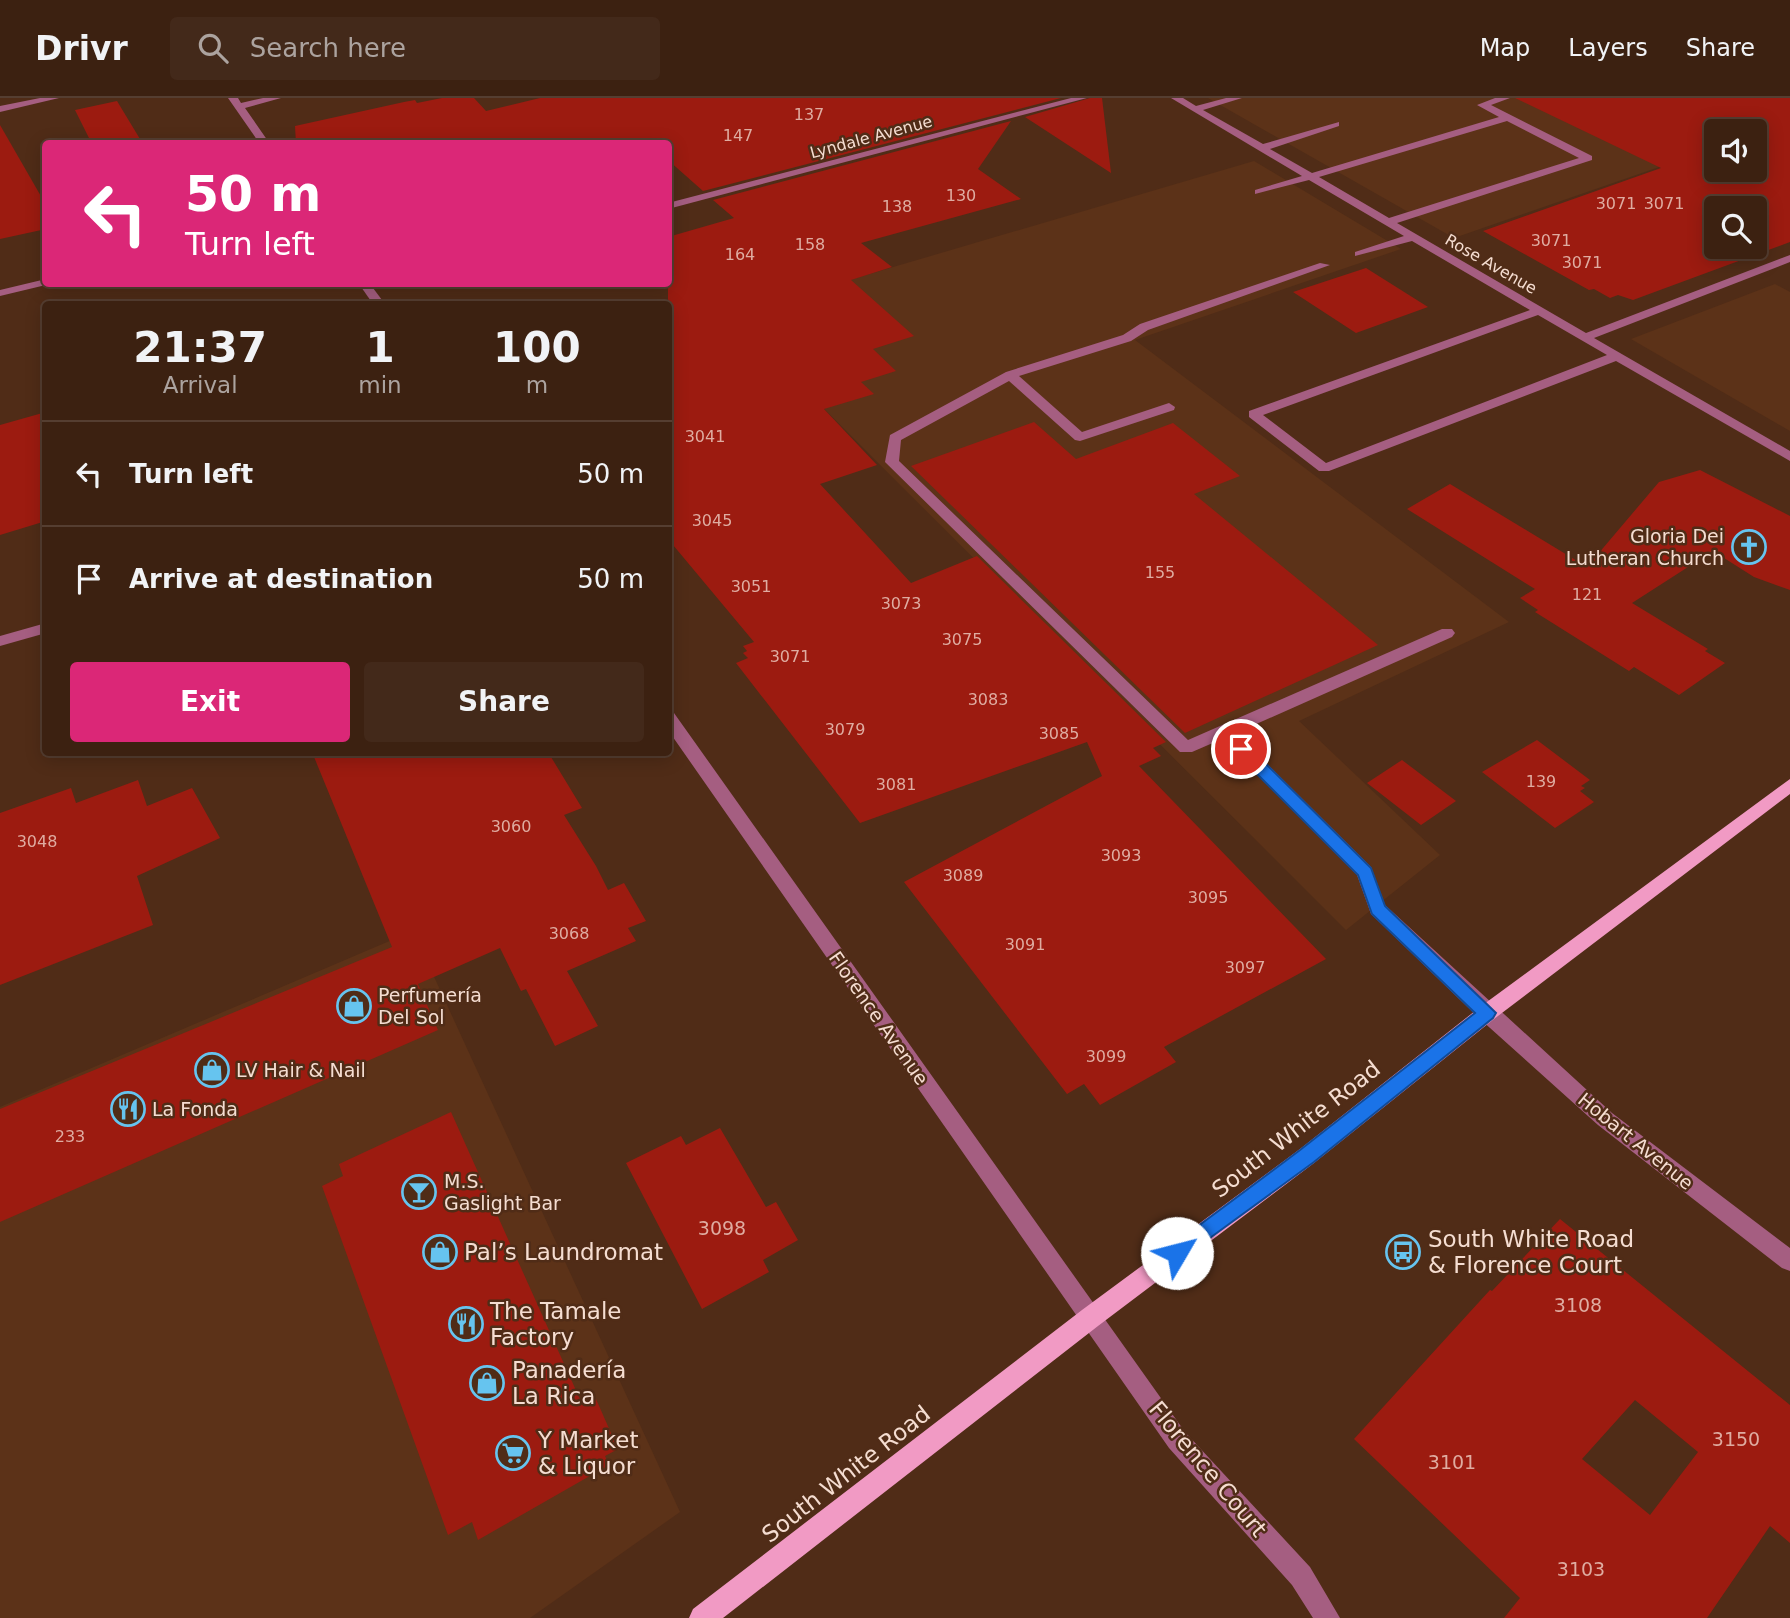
<!DOCTYPE html>
<meta charset="utf-8">
<style>
:root{--surface:#3c2111;--page:#43291a;--text:#f1f3f6;--muted:#aca39f;--line:#553e31;--accent:#db2777}
body{margin:0;font-family:"DejaVu Sans",sans-serif;background:var(--page);color:var(--text);height:100vh;display:flex;flex-direction:column;font-size:26px;white-space:nowrap}
*{box-sizing:border-box;margin:0}
p{font-size:23px;color:var(--muted)}
.icon{flex:none;width:38px;height:38px;fill:none;stroke:currentColor;stroke-width:2;stroke-linecap:round;stroke-linejoin:round}
.map{position:relative;flex:1;overflow:hidden}
.side{position:absolute;left:42px;top:203px;width:630px;height:455px;display:flex;flex-direction:column;background:var(--surface);border-radius:7px;box-shadow:0 4px 18px #0003,0 0 0 2px var(--line)}
.side>*{flex:none}
.top-card{position:absolute;left:42px;top:42px;width:630px;height:147px;border-radius:7px;box-shadow:0 4px 18px #0003,0 0 0 2px var(--line);background:#db2777;color:#fff;overflow:hidden}
.buttons{position:absolute;left:1704px;top:21px;display:grid;gap:14px}
.buttons a{display:grid;place-items:center;width:63px;height:63px;border-radius:7px;background:var(--surface);box-shadow:0 4px 18px #0003,0 0 0 2px var(--line);font-size:35px}
.pin{position:absolute;display:grid;place-items:center;width:60px;height:60px;color:#fff;margin:-30px;border:4px solid #fff;border-radius:50%;box-shadow:0 2px 7px #0007}
.me{position:absolute;width:77px;margin:-38px;rotate:53deg;stroke-linejoin:round;filter:drop-shadow(0 0 5px #0008)}
.turn{display:flex;align-items:center;gap:24px;height:147px;padding:0 28px;font-size:32px}
.turn .icon{width:91px;height:91px;stroke-width:2.5}
.turn b{display:block;font-size:49px;line-height:60px}
.eta{display:flex;justify-content:space-evenly;align-items:center;height:119px;text-align:center}
.eta b{font-size:42px;font-weight:700;line-height:49px}
.button{display:flex;gap:14px;margin-top:auto;padding:14px 28px}
.button a{flex:1;height:80px;border-radius:7px;background:var(--accent);color:#fff;font-size:28px;font-weight:700;line-height:80px;text-align:center}
.button a+a{background:var(--page);color:var(--text)}
ul{padding:0;list-style:none}
li{display:flex;align-items:center;gap:21px;height:105px;padding:0 28px;border-top:2px solid var(--line)}
li div{flex:1}
li b{display:block;font-size:26px}
li em{font-style:normal}
header{display:flex;align-items:center;gap:42px;box-sizing:border-box;height:98px;padding:0 35px;background:var(--surface);border-bottom:2px solid var(--line)}
header strong{font-size:33px}
nav{display:flex;gap:38px;margin-inline-start:auto;font-size:24px}
.search{width:490px;height:63px;background:var(--page);display:flex;align-items:center;gap:18px;box-sizing:border-box;padding:0 24px;border-radius:7px;color:var(--muted);font-size:26px}
.map>svg:first-child{display:block}
</style>
<header>
<strong>Drivr</strong>
<div class="search"><svg class="icon" aria-label="search" viewBox="0 0 24 24"><circle cx="10" cy="10" r="6"/><path d="M15 15l6 6"/></svg>Search here</div>
<nav><a>Map</a><a>Layers</a><a>Share</a></nav>
</header>
<div class="map">
<svg width="1790" height="1520" viewBox="0 0 1790 1520">
<rect width="100%" height="100%" fill="#502c17"/>
<g fill="#5c3218">
<path d="M 1208,0 L 1790,0 L 1790,24 L 1755,33 L 1717,33 L 1717,49 L 1454,140 Z"/>
<path d="M 1254,63 L 1401,151 L 1135,242 L 1509,524 L 1299,623 L 1440,757 L 1346,832 L 730,217 Z"/>
<path d="M 1775,186 L 1790,194 L 1790,333 L 1631,241 Z"/>
<path d="M 413,833 L 680,1414 L 530,1520 L 0,1520 L 0,1009 Z"/>
</g>
<g fill="#9c1b10" fill-rule="evenodd">
<path d="M 442,0 L 474,0 L 486,13 L 540,0 L 1061,0 L 703,93 L 668,62 L 668,46 L 296,46 L 295,28 L 404,4 L 415,2 L 417,5 Z"/>
<path d="M 1090,0 L 1102,0 L 1111,75 L 1025,19 Z"/>
<path d="M 1515,0 L 1790,0 L 1790,144 L 1633,202 L 1618,197 L 1610,200 L 1594,191 L 1589,192 L 1483,133 L 1661,70 ZM 1717,33 L 1755,33 L 1755,72 L 1717,72 ZM 1717,110 L 1755,110 L 1755,149 L 1717,149 Z"/>
<path d="M 117,3 L 143,46 L 92,46 L 75,12 Z"/>
<path d="M 1011,23 L 978,71 L 1021,101 L 861,145 L 892,169 L 851,182 L 914,238 L 873,251 L 896,273 L 861,284 L 874,296 L 824,311 L 877,367 L 820,386 L 911,485 L 977,458 L 1166,644 L 1153,650 L 1161,658 L 1139,668 L 1326,861 L 1164,949 L 1176,964 L 1100,1007 L 1084,986 L 1067,996 L 904,784 L 1102,678 L 1087,644 L 860,725 L 736,565 L 748,560 L 743,555 L 747,553 L 743,548 L 754,544 L 668,441 L 668,139 L 734,120 L 713,102 Z"/>
<path d="M 0,27 L 46,107 L 46,131 L 0,141 Z"/>
<path d="M 1366,170 L 1428,209 L 1356,235 L 1293,194 Z"/>
<path d="M 46,314 L 46,423 L 0,437 L 0,327 Z"/>
<path d="M 1034,324 L 1076,361 L 1173,325 L 1240,378 L 1194,396 L 1378,547 L 1185,635 L 911,368 Z"/>
<path d="M 1700,372 L 1790,418 L 1790,492 L 1754,479 L 1713,453 L 1632,505 L 1708,551 L 1705,553 L 1725,565 L 1679,597 L 1634,569 L 1629,573 L 1535,514 L 1538,512 L 1520,500 L 1535,491 L 1407,411 L 1450,386 L 1587,469 L 1659,384 Z"/>
<path d="M 1537,642 L 1590,682 L 1581,688 L 1585,690 L 1580,693 L 1594,704 L 1555,730 L 1482,674 Z"/>
<path d="M 312,654 L 548,654 L 582,710 L 564,717 L 596,768 L 608,792 L 624,785 L 646,823 L 628,830 L 636,843 L 567,873 L 598,928 L 555,948 L 526,891 L 521,893 L 500,850 L 418,886 L 438,932 L 0,1124 L 0,1011 L 392,849 Z"/>
<path d="M 1402,662 L 1456,703 L 1421,727 L 1367,685 Z"/>
<path d="M 138,682 L 147,708 L 192,690 L 220,740 L 137,778 L 153,827 L 0,887 L 0,715 L 71,690 L 76,705 Z"/>
<path d="M 451,1014 L 583,1308 L 596,1301 L 618,1351 L 605,1358 L 609,1367 L 478,1442 L 472,1424 L 448,1437 L 322,1088 L 343,1078 L 339,1066 Z"/>
<path d="M 720,1030 L 766,1109 L 776,1104 L 798,1142 L 763,1162 L 769,1174 L 702,1211 L 626,1065 L 681,1038 L 686,1047 Z"/>
<path d="M 1560,1121 L 1790,1307 L 1790,1445 L 1770,1428 L 1707,1520 L 1504,1520 L 1520,1500 L 1354,1341 L 1490,1192 L 1492,1193 ZM 1635,1302 L 1698,1354 L 1650,1417 L 1582,1361 Z"/>
</g>
<g fill="none" stroke-linecap="round" stroke-linejoin="round">
<g fill="#a55e81" fill-rule="evenodd">
<path d="M 40,0 L 59,0 L 0,14 L 0,8 Z"/>
<path d="M 228,0 L 238,0 L 241,5 L 263,0 L 281,0 L 245,10 L 270,46 L 260,46 Z"/>
<path d="M 1071,0 L 1087,0 L 668,111 L 668,105 Z"/>
<path d="M 1171,0 L 1183,0 L 1196,8 L 1226,0 L 1242,0 L 1203,12 L 1263,46 L 1339,24 L 1339,28 L 1270,51 L 1312,75 L 1499,19 L 1477,7 L 1495,0 L 1510,0 L 1491,7 L 1592,58 L 1592,62 L 1397,125 L 1586,235 L 1790,157 L 1790,164 L 1594,240 L 1790,353 L 1790,363 L 1616,263 L 1329,373 L 1319,373 L 1249,319 L 1249,313 L 1530,212 L 1412,143 L 1355,158 L 1355,154 L 1404,138 L 1309,82 L 1255,96 L 1255,92 L 1302,78 ZM 1507,23 L 1579,60 L 1389,120 L 1319,79 ZM 1538,217 L 1607,257 L 1326,365 L 1263,317 Z"/>
<path d="M 1320,165 L 1330,167 L 1148,232 L 1131,243 L 1019,278 L 1082,334 L 1169,305 L 1175,309 L 1174,312 L 1080,343 L 1075,342 L 1009,283 L 901,342 L 899,363 L 1188,642 L 1442,531 L 1452,531 L 1455,535 L 1452,539 L 1236,635 L 1371,769 L 1385,807 L 1612,1015 L 1790,1150 L 1790,1173 L 1782,1170 L 1598,1027 L 1480,921 L 1371,816 L 1357,777 L 1222,641 L 1192,654 L 1180,654 L 885,364 L 890,337 L 1006,274 L 1123,237 L 1140,226 Z"/>
<path d="M 46,181 L 46,186 L 50,186 L 0,198 L 0,192 Z"/>
<path d="M 359,186 L 370,186 L 385,206 L 373,206 Z"/>
<path d="M 46,525 L 46,535 L 0,548 L 0,538 Z"/>
<path d="M 668,614 L 674,615 L 1185,1334 L 1310,1469 L 1340,1520 L 1313,1520 L 1292,1487 L 1169,1350 L 668,632 Z"/>
</g>
<path fill="#f19ac4" fill-rule="evenodd" d="M 1790,681 L 1790,696 L 1494,921 L 1314,1065 L 1098,1228 L 723,1520 L 689,1520 L 693,1511 L 1082,1212 L 1300,1051 L 1480,909 Z"/>
</g>
<path fill="#1a73e8" stroke="#114b97" stroke-width="2" d="M 1241,646 L 1247,647 L 1371,770 L 1385,808 L 1496,915 L 1493,920 L 1314,1064 L 1177,1164 L 1170,1162 L 1167,1155 L 1170,1149 L 1300,1052 L 1475,915 L 1372,816 L 1358,777 L 1236,655 L 1234,651 L 1236,647 Z"/>
<defs>
<g id="church-ring" transform="scale(1.75)"><circle r="9.5" fill="#502c17" stroke="#66c4ef" stroke-width="1.5"/><path d="M-1.2-6h2.4v3.5h3.3v2.4h-3.3V6h-2.4V-.1h-3.3v-2.4h3.3Z" fill="#66c4ef"/></g>
<g id="shop-ring" transform="scale(1.75)"><circle r="9.5" fill="#502c17" stroke="#66c4ef" stroke-width="1.5"/><path d="M-5-2.5h2.3a2.7 3.5 0 0 1 5.4 0H5L5.5 6h-11ZM-1.5-2.5h3a1.5 2.3 0 0 0-3 0Z" fill="#66c4ef"/></g>
<g id="restaurant-ring" transform="scale(1.75)"><circle r="9.5" fill="#502c17" stroke="#66c4ef" stroke-width="1.5"/><path d="M-5-6h1v4h1v-4h1v4h1v-4h1v5L-1.5 .5V6h-2V.5L-5-1ZM5-6V6H3V1.5H1.5Q1.5-4 5-6Z" fill="#66c4ef"/></g>
<g id="bar-ring" transform="scale(1.75)"><circle r="9.5" fill="#502c17" stroke="#66c4ef" stroke-width="1.5"/><path d="M-6-5H6L.8 .8V4.5H3.5V6h-7V4.5H-.8V.8Z" fill="#66c4ef"/></g>
<g id="bus-ring" transform="scale(1.75)"><circle r="9.5" fill="#502c17" stroke="#66c4ef" stroke-width="1.5"/><path d="M-5-6H5V4H4V6H2V4H-2V6H-4V4H-5ZM-3.5-4V0h7V-4ZM-3.5 1.2v1.5H-2V1.2ZM2 1.2v1.5H3.5V1.2Z" fill="#66c4ef"/></g>
<g id="supermarket-ring" transform="scale(1.75)"><circle r="9.5" fill="#502c17" stroke="#66c4ef" stroke-width="1.5"/><path d="M-6-5.5h2.5l.6 2H6L4.5 2H-2.5L-4.4-4H-6ZM-1.5 3.2a1.3 1.3 0 1 0 .1 0ZM3 3.2a1.3 1.3 0 1 0 .1 0Z" fill="#66c4ef"/></g>
</defs>
<g fill-rule="evenodd">
<use href="#church-ring" x="1749" y="449"/>
<use href="#shop-ring" x="354" y="908"/>
<use href="#shop-ring" x="212" y="972"/>
<use href="#restaurant-ring" x="128" y="1011"/>
<use href="#bar-ring" x="419" y="1094"/>
<use href="#shop-ring" x="440" y="1154"/>
<use href="#bus-ring" x="1403" y="1154"/>
<use href="#restaurant-ring" x="466" y="1226"/>
<use href="#shop-ring" x="487" y="1285"/>
<use href="#supermarket-ring" x="513" y="1355"/>
</g>
<g text-anchor="middle" dominant-baseline="central" stroke-width="5" stroke-linejoin="round" paint-order="stroke">
<g font-size="16" fill="#dfaca1">
<text x="809" y="16">137</text>
<text x="738" y="37">147</text>
<text x="961" y="97">130</text>
<text x="1616" y="105">3071</text>
<text x="1664" y="105">3071</text>
<text x="897" y="108">138</text>
<text x="1551" y="142">3071</text>
<text x="810" y="146">158</text>
<text x="740" y="156">164</text>
<text x="1582" y="164">3071</text>
<text x="705" y="338">3041</text>
<text x="712" y="422">3045</text>
<text x="1160" y="474">155</text>
<text x="751" y="488">3051</text>
<text x="1587" y="496">121</text>
<text x="901" y="505">3073</text>
<text x="962" y="541">3075</text>
<text x="790" y="558">3071</text>
<text x="988" y="601">3083</text>
<text x="845" y="631">3079</text>
<text x="1059" y="635">3085</text>
<text x="1541" y="683">139</text>
<text x="896" y="686">3081</text>
<text x="511" y="728">3060</text>
<text x="37" y="743">3048</text>
<text x="1121" y="757">3093</text>
<text x="963" y="777">3089</text>
<text x="1208" y="799">3095</text>
<text x="569" y="835">3068</text>
<text x="1025" y="846">3091</text>
<text x="1245" y="869">3097</text>
<text x="1106" y="958">3099</text>
<text x="70" y="1038">233</text>
</g>
<g font-size="16" fill="#f5ddd1" stroke="#502c17">
<text transform="translate(871 39) rotate(-15)">Lyndale Avenue</text>
<text transform="translate(1491 166) rotate(30)">Rose Avenue</text>
</g>
<g font-size="19" fill="#f5ddd1" stroke="#502c17" text-anchor="start">
<text x="1724" y="438" text-anchor="end">Gloria Dei<tspan x="1724" dy="22">Lutheran Church</tspan></text>
<text x="378" y="897">Perfumería<tspan x="378" dy="22">Del Sol</tspan></text>
<text x="236" y="972">LV Hair &amp; Nail</text>
<text x="152" y="1011">La Fonda</text>
<text x="444" y="1083">M.S.<tspan x="444" dy="22">Gaslight Bar</tspan></text>
</g>
<g font-size="19" fill="#f5ddd1" stroke="#502c17">
<text transform="translate(879 920) rotate(55)">Florence Avenue</text>
<text transform="translate(1636 1043) rotate(39)">Hobart Avenue</text>
</g>
<g font-size="19" fill="#dfaca1">
<text x="722" y="1130">3098</text>
<text x="1578" y="1207">3108</text>
<text x="1736" y="1341">3150</text>
<text x="1452" y="1364">3101</text>
<text x="1581" y="1471">3103</text>
</g>
<g font-size="23" fill="#f5ddd1" stroke="#502c17">
<text transform="translate(1296 1031) rotate(-38)">South White Road</text>
<text transform="translate(1208 1371) rotate(50)">Florence Court</text>
<text transform="translate(846 1376) rotate(-38)">South White Road</text>
</g>
<g font-size="23" fill="#f5ddd1" stroke="#502c17" text-anchor="start">
<text x="1428" y="1141">South White Road<tspan x="1428" dy="26">&amp; Florence Court</tspan></text>
<text x="464" y="1154">Pal’s Laundromat</text>
<text x="490" y="1213">The Tamale<tspan x="490" dy="26">Factory</tspan></text>
<text x="512" y="1272">Panadería<tspan x="512" dy="26">La Rica</tspan></text>
<text x="538" y="1342">Y Market<tspan x="538" dy="26">&amp; Liquor</tspan></text>
</g>
</g>
</svg>
<div class="buttons">
<a><svg class="icon" aria-label="sound" viewBox="0 0 24 24"><path d="M4 9h4l5-4v14l-5-4H4zM17 9q2 3 0 6"/></svg></a>
<a><svg class="icon" aria-label="search" viewBox="0 0 24 24"><circle cx="10" cy="10" r="6"/><path d="M15 15l6 6"/></svg></a>
</div>
<div class="pin" style="left:1241px;top:651px;background:#d93025"><svg class="icon" aria-label="arrive" viewBox="0 0 24 24"><path d="M6 21V4h12l-3 4 3 4H6"/></svg></div>
<svg class="me" style="left:1177px;top:1155px" viewBox="-20 -20 40 40"><circle r="19" fill="#fff"/><path d="M0-13L10 11 0 6-10 11z" fill="#1a73e8"/></svg>
<div class="top-card">
<div class="turn"><svg class="icon" aria-label="left" viewBox="0 0 24 24"><path d="M17 20v-9H6M10 6l-5 5 5 5"/></svg><div><b>50 m</b>Turn left</div></div>
</div>
<section class="side">
<div class="eta">
<div><b>21:37</b><p>Arrival</p></div>
<div><b>1</b><p>min</p></div>
<div><b>100</b><p>m</p></div>
</div>
<ul>
<li><svg class="icon" aria-label="left" viewBox="0 0 24 24"><path d="M17 20v-9H6M10 6l-5 5 5 5"/></svg><div><b>Turn left</b></div><em>50 m</em></li>
<li><svg class="icon" aria-label="arrive" viewBox="0 0 24 24"><path d="M6 21V4h12l-3 4 3 4H6"/></svg><div><b>Arrive at destination</b></div><em>50 m</em></li>
</ul>
<div class="button"><a>Exit</a><a>Share</a></div>
</section>
</div>
